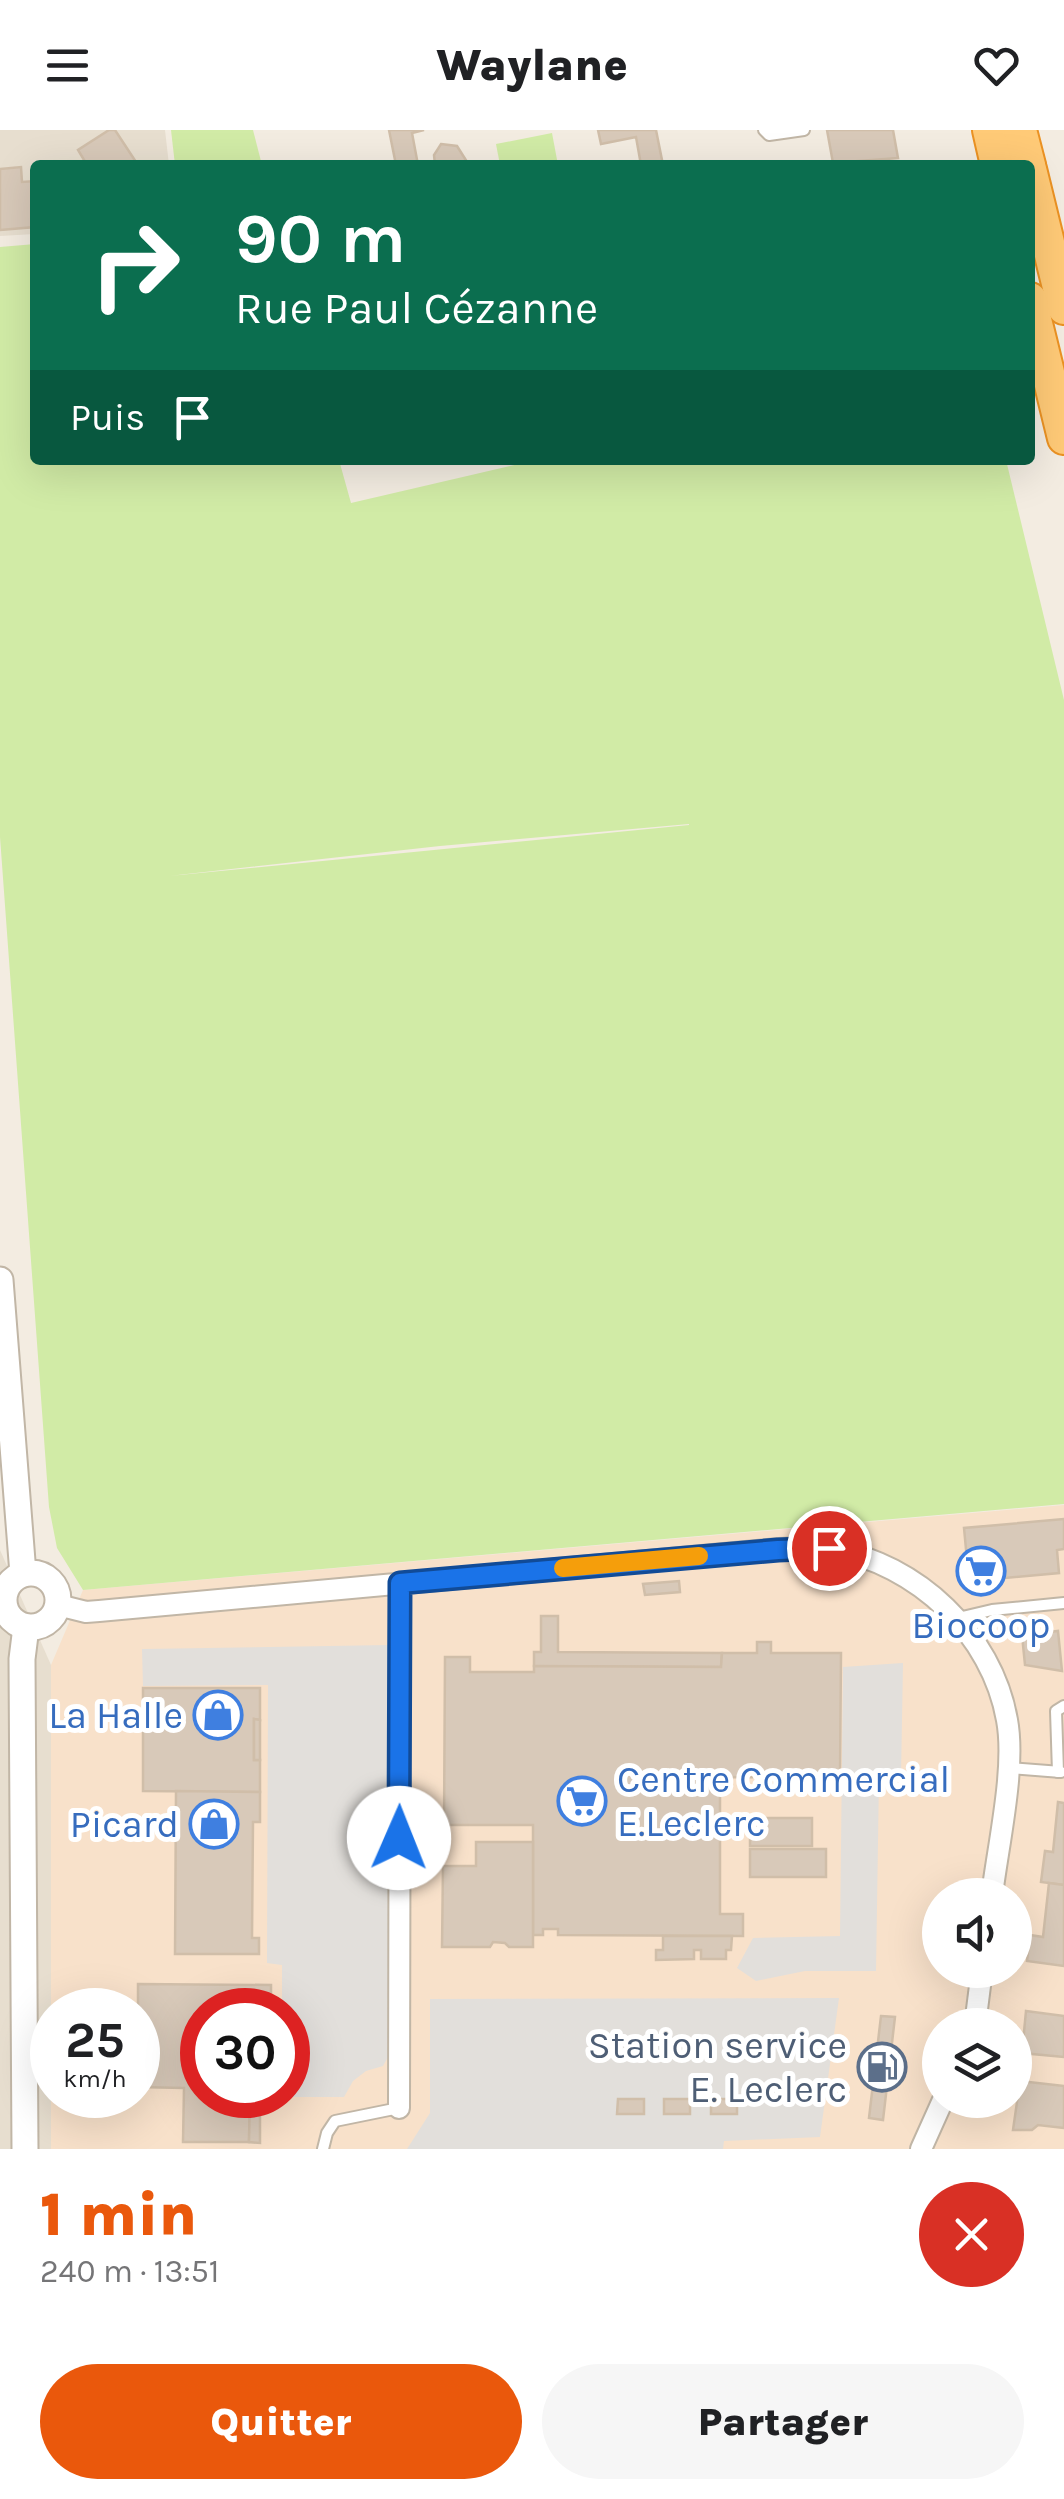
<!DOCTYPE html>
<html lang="fr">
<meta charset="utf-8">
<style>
:root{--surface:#fff;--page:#f6f6f6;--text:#202124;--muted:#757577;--accent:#ea580c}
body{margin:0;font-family:Karla,sans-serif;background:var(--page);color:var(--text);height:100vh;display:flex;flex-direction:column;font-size:38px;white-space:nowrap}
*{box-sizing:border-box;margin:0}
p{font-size:32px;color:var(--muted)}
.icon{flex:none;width:55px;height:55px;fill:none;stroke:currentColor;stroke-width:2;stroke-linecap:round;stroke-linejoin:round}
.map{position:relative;height:2019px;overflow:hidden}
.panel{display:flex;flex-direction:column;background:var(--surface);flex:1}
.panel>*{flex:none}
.hud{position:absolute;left:30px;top:30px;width:1005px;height:305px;border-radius:10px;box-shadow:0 10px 40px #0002;background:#0b6e4f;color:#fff;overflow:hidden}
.controls{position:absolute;left:922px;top:1748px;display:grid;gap:20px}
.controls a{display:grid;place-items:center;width:110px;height:110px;border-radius:50%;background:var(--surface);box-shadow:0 10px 40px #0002;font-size:50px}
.speed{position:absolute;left:30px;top:1858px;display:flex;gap:20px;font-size:50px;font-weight:700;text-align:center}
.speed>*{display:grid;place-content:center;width:130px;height:130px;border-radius:50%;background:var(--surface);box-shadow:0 10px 40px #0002;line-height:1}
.speed small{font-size:25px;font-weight:400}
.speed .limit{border:15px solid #d22;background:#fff;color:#111}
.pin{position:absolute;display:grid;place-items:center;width:85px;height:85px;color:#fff;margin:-42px;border:5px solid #fff;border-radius:50%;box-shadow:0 2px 10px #0007}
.me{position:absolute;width:110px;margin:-55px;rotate:1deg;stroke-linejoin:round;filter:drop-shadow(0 0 8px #0008)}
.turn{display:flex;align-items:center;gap:35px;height:210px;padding:0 40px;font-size:45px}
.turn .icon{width:130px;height:130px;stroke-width:2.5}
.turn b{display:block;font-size:70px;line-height:85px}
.then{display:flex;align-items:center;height:95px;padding:0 40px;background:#0003;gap:20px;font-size:38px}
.round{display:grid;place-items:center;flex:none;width:105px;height:105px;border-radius:52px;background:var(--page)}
.head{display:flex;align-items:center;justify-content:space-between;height:170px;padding:0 40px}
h1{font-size:60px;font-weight:800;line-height:75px;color:var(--accent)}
.action{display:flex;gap:20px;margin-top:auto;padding:20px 40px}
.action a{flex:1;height:115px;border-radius:60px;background:var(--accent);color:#fff;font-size:40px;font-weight:800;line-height:115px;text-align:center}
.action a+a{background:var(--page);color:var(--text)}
header{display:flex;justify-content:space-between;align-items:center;height:130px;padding:0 40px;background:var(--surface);font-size:45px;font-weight:800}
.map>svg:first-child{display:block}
</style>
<header><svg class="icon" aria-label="menu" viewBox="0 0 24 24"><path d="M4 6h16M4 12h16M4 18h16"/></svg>Waylane<svg class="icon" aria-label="heart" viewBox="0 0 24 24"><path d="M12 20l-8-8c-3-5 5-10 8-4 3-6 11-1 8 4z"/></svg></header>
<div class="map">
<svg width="1064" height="2019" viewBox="0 0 1064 2019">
<rect width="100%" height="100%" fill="#f3ece1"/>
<g fill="#e7decf">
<path d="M 0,0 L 165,0 L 169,35 L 35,35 L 35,104 L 0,106 Z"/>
<path d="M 0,1420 L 51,1535 L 51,2019 L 0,2019 Z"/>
</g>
<path fill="#f8e1ca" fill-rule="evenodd" d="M 1064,1375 L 1064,2019 L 51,2019 L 51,1535 L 83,1460 ZM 940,1765 L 1015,1765 L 1015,1840 L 940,1840 ZM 52,1880 L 138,1880 L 138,1965 L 52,1965 ZM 202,1880 L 288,1880 L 288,1965 L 202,1965 ZM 940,1895 L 1015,1895 L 1015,1970 L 940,1970 Z"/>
<g fill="#d1eba6" fill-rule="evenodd">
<path d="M 171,0 L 253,0 L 262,35 L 175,35 Z"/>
<path d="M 552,3 L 558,35 L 500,35 L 496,14 Z"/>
<path d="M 35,114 L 35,330 L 339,330 L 351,373 L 536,330 L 1006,330 L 1064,570 L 1064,1374 L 83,1460 L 57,1418 L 49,1377 L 0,707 L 0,117 ZM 689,694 L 689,695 L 169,746 L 440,716 Z"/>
</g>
<g fill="#e2dfdb">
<path d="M 390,1515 L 388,1927 L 383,1936 L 366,1941 L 353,1951 L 344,1967 L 283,1967 L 288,1965 L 288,1880 L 282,1880 L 282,1835 L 267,1833 L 268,1555 L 143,1556 L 142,1519 Z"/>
<path d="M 903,1533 L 901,1646 L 879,1648 L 876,1841 L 805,1841 L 756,1851 L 737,1838 L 753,1808 L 840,1806 L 843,1537 Z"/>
<path d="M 839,1868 L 820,2007 L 724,2011 L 723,2019 L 407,2019 L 430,1983 L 430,1869 Z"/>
</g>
<g fill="#d8c9b9" stroke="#d0bea9" stroke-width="2.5">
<path d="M 109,0 L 115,0 L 138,35 L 87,35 L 78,20 Z"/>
<path d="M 389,0 L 424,0 L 412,3 L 418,35 L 396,35 Z"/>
<path d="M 598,0 L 656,0 L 663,35 L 641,35 L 636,7 L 601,14 Z"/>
<path d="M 827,0 L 893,0 L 898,28 L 833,33 Z"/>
<path d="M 441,14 L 457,16 L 469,35 L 435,35 L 434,25 Z"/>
<path d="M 21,37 L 22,52 L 35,51 L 35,97 L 0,100 L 0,39 Z"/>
<path d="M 1064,1389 L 1064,1419 L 1057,1420 L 1059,1443 L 995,1449 L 993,1428 L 967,1430 L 964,1398 Z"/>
<path d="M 679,1451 L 680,1462 L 645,1465 L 643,1454 Z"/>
<path d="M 541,1486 L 558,1486 L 558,1522 L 722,1523 L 721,1537 L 534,1536 L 534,1522 L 541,1522 Z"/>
<path d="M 1058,1501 L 1062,1541 L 1025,1535 L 1022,1505 Z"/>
<path d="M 757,1512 L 771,1512 L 771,1523 L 841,1523 L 840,1648 L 720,1647 L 720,1784 L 743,1784 L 743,1806 L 558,1805 L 558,1799 L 543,1799 L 543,1805 L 533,1805 L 533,1695 L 444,1695 L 445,1527 L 470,1527 L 470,1542 L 534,1542 L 534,1536 L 721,1537 L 722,1523 L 757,1523 Z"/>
<path d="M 143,1558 L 260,1558 L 260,1590 L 254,1589 L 254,1630 L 260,1630 L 260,1662 L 143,1661 Z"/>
<path d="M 254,1589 L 260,1590 L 260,1630 L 254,1630 Z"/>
<path d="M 176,1661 L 260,1662 L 260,1692 L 253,1692 L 252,1808 L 259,1808 L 259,1824 L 175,1824 Z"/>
<path d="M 1058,1672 L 1064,1673 L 1064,1755 L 1041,1752 L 1045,1721 L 1053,1722 Z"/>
<rect x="750" y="1688" width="62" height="28"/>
<path d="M 476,1712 L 533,1712 L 533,1817 L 509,1817 L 505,1813 L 493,1812 L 490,1817 L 442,1817 L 443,1736 L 476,1736 Z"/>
<rect x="750" y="1719" width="76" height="28"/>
<path d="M 1049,1753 L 1064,1755 L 1064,1836 L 1027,1831 L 1030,1805 L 1043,1807 Z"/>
<path d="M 663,1806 L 732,1806 L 731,1820 L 726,1820 L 726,1829 L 701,1829 L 701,1820 L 694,1820 L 694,1829 L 656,1830 L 656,1820 L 663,1820 Z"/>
<path d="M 138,1854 L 271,1855 L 271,1875 L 280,1875 L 280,1880 L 202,1880 L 202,1965 L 250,1965 L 249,2012 L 183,2012 L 184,1958 L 138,1957 Z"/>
<path d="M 1026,1881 L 1064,1886 L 1064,1927 L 1022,1923 Z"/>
<path d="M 881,1886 L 895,1887 L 883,1990 L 869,1988 Z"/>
<path d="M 1020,1951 L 1064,1956 L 1064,1998 L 1038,1995 L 1032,2000 L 1013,2000 Z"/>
<path d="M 250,1965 L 260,1965 L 260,2013 L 249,2012 Z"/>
<path d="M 618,1969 L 644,1969 L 644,1984 L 617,1984 Z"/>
<rect x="664" y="1969" width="26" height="15"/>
<rect x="711" y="1969" width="26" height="15"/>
</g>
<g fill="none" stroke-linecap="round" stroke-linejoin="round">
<g stroke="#c1b6a6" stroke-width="14">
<g id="service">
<path d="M 764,0 L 769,5 L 804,0"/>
<path d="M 958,1488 L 992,1480 L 1064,1473"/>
<path d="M 1009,1638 L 1061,1642"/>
<path d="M 1058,1642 L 1056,1581 L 1064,1576"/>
<path d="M 323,2019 L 327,2003 L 335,1991 L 399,1978"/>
</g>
</g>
<g stroke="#c1b6a6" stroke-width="24">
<g id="minor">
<path d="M 0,1459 L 5,1461"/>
<path d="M 58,1475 L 86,1482 L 99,1481 L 778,1419 C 795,1419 815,1416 832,1419 C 917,1434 992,1504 1007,1590 C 1016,1638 998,1715 992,1765"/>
<path d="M 975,1895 L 982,1840"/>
<path d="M 399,1978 L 400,1453"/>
<path d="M 921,2019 L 943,1970"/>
</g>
</g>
<g stroke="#c1b6a6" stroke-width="29">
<g id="tertiary">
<path d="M 0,1150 L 23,1444"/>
<circle cx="31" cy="1470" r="27"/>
<path d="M 25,2019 L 22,1529 L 26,1497"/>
</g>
</g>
<g stroke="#eb9223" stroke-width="36">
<g id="trunk">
<path d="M 989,0 L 997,35"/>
<path d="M 1020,0 L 1029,35"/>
<path d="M 1030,39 L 1064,178"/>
<path d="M 1030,169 L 1064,308"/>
</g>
</g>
<use href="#service" stroke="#fff" stroke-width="10"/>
<use href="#minor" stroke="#fff" stroke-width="20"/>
<use href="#tertiary" stroke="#fff" stroke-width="25"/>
<use href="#trunk" stroke="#ffca77" stroke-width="32"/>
</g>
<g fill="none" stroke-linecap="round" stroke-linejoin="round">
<g stroke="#114b97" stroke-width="25">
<path id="route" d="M 399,1708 L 400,1453 L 778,1420 L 829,1418"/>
</g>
<use href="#route" stroke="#1a73e8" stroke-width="18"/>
<path stroke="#f59e0b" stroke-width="18" d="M 563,1438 L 699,1426"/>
</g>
<defs>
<g id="supermarket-ring" transform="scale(2.5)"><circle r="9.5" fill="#fff" stroke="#3f7fe0" stroke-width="1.5"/><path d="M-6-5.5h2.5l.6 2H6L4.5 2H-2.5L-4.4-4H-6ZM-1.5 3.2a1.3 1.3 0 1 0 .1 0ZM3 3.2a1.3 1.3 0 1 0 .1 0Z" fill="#3f7fe0"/></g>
<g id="shop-ring" transform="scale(2.5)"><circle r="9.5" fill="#fff" stroke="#3f7fe0" stroke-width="1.5"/><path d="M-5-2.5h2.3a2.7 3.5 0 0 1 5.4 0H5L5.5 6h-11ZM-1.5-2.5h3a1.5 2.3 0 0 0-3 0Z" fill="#3f7fe0"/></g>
<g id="fuel-ring" transform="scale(2.5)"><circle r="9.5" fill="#fff" stroke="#5c6f8a" stroke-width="1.5"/><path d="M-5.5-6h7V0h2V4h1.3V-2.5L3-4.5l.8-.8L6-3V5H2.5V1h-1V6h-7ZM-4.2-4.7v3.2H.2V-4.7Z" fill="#5c6f8a"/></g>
</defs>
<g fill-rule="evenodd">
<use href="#supermarket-ring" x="981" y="1441"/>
<use href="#shop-ring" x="218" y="1585"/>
<use href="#supermarket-ring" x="582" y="1671"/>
<use href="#shop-ring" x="214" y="1694"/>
<use href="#fuel-ring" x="882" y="1937"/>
</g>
<g text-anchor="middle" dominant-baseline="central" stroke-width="10" stroke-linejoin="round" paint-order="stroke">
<g font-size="38" fill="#366cbe" stroke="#fff" text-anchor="end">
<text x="981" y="1495" text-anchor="middle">Biocoop</text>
<text x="183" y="1585">La Halle</text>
<text x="617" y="1649" text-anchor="start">Centre Commercial<tspan x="617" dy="44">E.Leclerc</tspan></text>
<text x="179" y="1694">Picard</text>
</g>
<g font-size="38" fill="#4e5e75" stroke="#fff" text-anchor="end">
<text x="847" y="1915">Station service<tspan x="847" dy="44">E. Leclerc</tspan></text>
</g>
</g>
</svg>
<div class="controls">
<a><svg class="icon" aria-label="sound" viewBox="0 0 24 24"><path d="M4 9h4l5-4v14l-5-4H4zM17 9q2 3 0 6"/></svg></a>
<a><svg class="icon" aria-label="layers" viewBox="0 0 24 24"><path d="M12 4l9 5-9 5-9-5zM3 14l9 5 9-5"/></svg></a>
</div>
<div class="speed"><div>25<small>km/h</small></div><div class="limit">30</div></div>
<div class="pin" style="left:829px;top:1418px;background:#d93025"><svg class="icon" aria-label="arrive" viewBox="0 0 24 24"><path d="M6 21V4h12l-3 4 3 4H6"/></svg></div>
<svg class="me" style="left:399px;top:1708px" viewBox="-20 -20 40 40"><circle r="19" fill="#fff"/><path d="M0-13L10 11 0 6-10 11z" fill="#1a73e8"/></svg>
<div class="hud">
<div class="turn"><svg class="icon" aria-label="right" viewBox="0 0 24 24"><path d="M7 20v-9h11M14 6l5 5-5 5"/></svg><div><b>90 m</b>Rue Paul Cézanne</div></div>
<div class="then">Puis<svg class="icon" aria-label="arrive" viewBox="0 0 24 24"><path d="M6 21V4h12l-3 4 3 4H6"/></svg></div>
</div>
</div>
<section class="panel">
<div class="head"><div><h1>1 min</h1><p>240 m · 13:51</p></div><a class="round" style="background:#d93025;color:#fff"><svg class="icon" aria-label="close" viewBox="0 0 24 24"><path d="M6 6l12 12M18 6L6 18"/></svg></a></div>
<div class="action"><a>Quitter</a><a>Partager</a></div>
</section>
